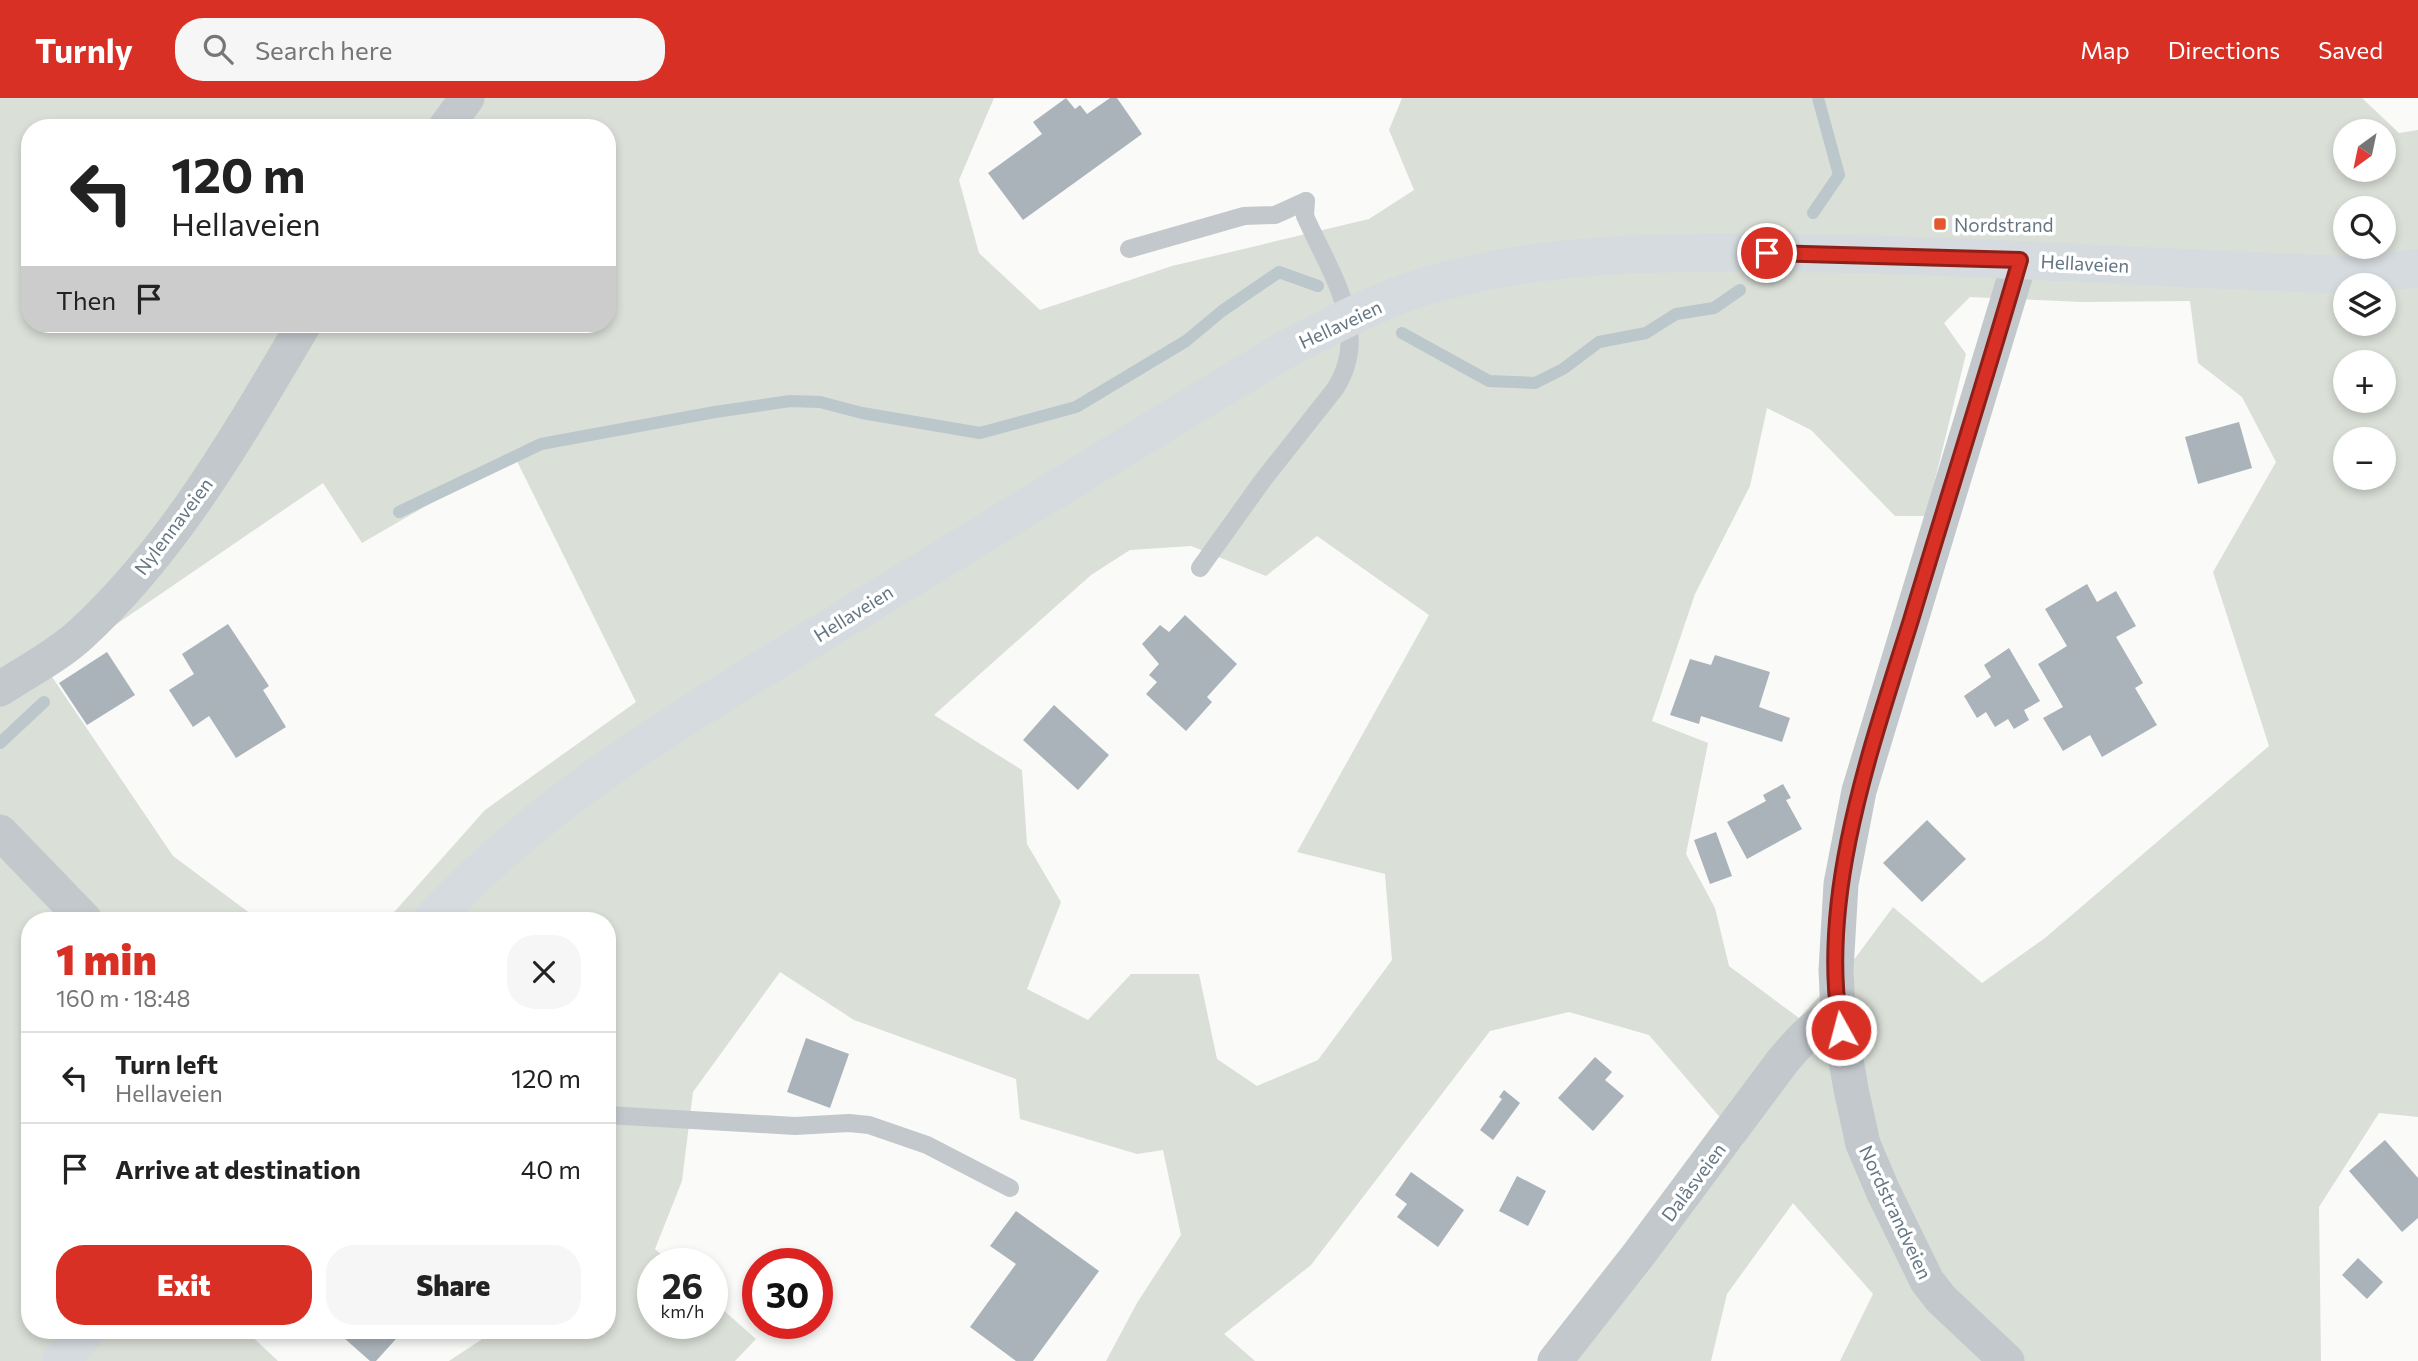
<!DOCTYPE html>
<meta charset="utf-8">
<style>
:root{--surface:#fff;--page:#f6f6f6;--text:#222;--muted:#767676;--line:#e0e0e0;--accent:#d93025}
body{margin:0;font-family:Commissioner,sans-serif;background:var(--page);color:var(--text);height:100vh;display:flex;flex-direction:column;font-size:26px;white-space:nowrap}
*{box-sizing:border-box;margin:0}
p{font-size:23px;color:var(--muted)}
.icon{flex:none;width:38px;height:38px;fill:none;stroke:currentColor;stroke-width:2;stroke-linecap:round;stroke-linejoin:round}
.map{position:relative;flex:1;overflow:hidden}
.drawer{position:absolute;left:21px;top:814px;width:595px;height:427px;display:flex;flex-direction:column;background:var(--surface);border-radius:28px;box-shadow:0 4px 10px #0003}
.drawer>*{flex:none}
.guide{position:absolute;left:21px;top:21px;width:595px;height:214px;border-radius:28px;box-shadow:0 4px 10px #0003;background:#fff;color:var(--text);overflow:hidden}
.needle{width:46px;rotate:213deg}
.fabs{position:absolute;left:2333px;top:21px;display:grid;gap:14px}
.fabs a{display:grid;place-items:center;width:63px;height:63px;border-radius:50%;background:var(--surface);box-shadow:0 4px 10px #0003;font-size:35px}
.speed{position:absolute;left:637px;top:1150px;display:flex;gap:14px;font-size:35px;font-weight:700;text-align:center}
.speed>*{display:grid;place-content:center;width:91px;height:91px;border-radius:50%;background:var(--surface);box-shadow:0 4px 10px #0003;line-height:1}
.speed small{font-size:18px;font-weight:400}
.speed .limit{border:10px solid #d22;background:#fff;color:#111}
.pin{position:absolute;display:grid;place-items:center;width:60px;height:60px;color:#fff;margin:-30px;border:4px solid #fff;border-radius:50%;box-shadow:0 2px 7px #0007}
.me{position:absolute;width:77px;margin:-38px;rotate:353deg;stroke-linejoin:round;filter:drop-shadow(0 0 5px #0008)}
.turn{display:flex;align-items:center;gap:24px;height:147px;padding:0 35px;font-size:32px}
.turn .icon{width:91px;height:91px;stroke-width:2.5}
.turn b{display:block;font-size:49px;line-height:60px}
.then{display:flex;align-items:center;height:66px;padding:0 35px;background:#0003;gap:14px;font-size:26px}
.round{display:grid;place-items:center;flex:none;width:74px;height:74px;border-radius:28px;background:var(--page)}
.head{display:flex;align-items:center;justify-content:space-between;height:119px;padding:0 35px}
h1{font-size:42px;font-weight:800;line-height:52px;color:var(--accent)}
.button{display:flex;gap:14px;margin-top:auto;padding:14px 35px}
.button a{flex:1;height:80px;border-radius:28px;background:var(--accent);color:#fff;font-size:28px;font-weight:800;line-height:80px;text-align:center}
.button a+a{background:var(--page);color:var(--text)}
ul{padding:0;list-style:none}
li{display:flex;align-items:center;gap:21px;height:91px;padding:0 35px;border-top:2px solid var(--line)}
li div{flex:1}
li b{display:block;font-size:26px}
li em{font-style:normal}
header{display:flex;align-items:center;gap:42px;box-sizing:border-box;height:98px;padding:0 35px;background:var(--accent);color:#fff}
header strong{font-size:33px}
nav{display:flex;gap:38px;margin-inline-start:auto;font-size:24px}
.search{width:490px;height:63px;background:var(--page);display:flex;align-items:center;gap:18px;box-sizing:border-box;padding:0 24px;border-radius:28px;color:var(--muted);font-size:26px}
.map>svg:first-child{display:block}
</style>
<header>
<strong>Turnly</strong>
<div class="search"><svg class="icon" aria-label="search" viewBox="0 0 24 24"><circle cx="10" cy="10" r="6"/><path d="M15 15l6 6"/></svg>Search here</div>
<nav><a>Map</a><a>Directions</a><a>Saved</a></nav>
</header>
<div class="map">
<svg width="2418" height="1263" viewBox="0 0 2418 1263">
<rect width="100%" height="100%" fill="#fafaf8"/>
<path fill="#dadfd7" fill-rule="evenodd" d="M 0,0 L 994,0 L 959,82 L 979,155 L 1040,212 L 1172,168 L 1369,121 L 1414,92 L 1389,32 L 1402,0 L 2362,0 L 2399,35 L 2418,32 L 2418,1019 L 2379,1015 L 2319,1109 L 2321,1263 L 1840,1263 L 1873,1196 L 1793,1105 L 1727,1196 L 1711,1263 L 1575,1263 L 1743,1046 L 1649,937 L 1569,914 L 1490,933 L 1311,1167 L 1224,1236 L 1255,1263 L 1106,1263 L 1137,1205 L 1181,1137 L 1163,1052 L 1137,1056 L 1020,1021 L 1016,981 L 854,922 L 780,874 L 693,994 L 682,1083 L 655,1151 L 671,1165 L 653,1166 L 653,1225 L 712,1225 L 712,1202 L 756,1241 L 735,1263 L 449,1263 L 496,1232 L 607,1232 L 607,822 L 387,822 L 485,712 L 636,604 L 514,357 L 362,445 L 323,385 L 48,573 L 173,758 L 259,822 L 30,822 L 30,1232 L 245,1232 L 278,1263 L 0,1263 ZM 30,30 L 607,30 L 607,226 L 30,226 ZM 2345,33 L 2384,33 L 2384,72 L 2345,72 ZM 2345,110 L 2384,110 L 2384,149 L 2345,149 ZM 2345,187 L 2384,187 L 2384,226 L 2345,226 ZM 1970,199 L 2082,204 L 2190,203 L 2198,265 L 2242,299 L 2276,364 L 2213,474 L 2269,648 L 2045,840 L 1982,885 L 1893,809 L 1856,859 L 1799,920 L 1729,868 L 1715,810 L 1686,756 L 1708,645 L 1652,623 L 1695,496 L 1750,388 L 1767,310 L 1811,332 L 1895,418 L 1926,418 L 1966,256 L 1944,225 ZM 2345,264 L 2384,264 L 2384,303 L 2345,303 ZM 2345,341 L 2384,341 L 2384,380 L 2345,380 ZM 1317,438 L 1429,517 L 1297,754 L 1385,776 L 1392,862 L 1318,962 L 1257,988 L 1217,961 L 1199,876 L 1131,876 L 1088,922 L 1027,891 L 1061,804 L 1027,746 L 1022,672 L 934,617 L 1091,477 L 1130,452 L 1191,448 L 1266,478 Z"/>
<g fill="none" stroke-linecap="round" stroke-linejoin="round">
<g stroke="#bbc7cb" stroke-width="12">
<path d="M 1813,115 L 1839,77 L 1818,0"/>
<path d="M 1402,235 L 1489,283 L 1535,285 L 1563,271 L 1599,244 L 1646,235 L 1676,216 L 1714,210 L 1740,192"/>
<path d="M 399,414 L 541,346 L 715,314 L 790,303 L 820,304 L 862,315 L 980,335 L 1076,309 L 1186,243 L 1222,213 L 1279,174 L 1318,188"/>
<path d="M 0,645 L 44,604"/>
</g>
</g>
<g fill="#aab3b9">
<path d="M 1066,0 L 1075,11 L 1080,7 L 1087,16 L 1110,0 L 1117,0 L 1142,36 L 1023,122 L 988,75 L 1042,36 L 1033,24 Z"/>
<path d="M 2239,324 L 2252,370 L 2198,386 L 2185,339 Z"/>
<path d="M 2087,486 L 2097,504 L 2116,493 L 2136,528 L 2116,539 L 2143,585 L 2135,590 L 2157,627 L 2102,659 L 2090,637 L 2063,653 L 2043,620 L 2063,609 L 2038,566 L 2067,548 L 2045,511 Z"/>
<path d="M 1185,517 L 1237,566 L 1207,599 L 1212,604 L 1186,633 L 1146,596 L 1157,584 L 1149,577 L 1159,566 L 1142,546 L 1160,527 L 1169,534 Z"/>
<path d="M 228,526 L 269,588 L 263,592 L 286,629 L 236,660 L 209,618 L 193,629 L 169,592 L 194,576 L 182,556 Z"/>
<path d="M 2009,550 L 2040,603 L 2024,612 L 2029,622 L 2014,631 L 2008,621 L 1995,629 L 1986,614 L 1977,620 L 1964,598 L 1991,579 L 1984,567 Z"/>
<path d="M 107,554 L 135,597 L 87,627 L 59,585 Z"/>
<path d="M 1715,557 L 1770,574 L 1759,609 L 1790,620 L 1782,644 L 1701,618 L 1699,626 L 1670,617 L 1690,561 L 1711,567 Z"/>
<path d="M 1054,607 L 1109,657 L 1078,692 L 1023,642 Z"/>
<path d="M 1783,686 L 1791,700 L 1786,702 L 1802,731 L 1747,761 L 1727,724 L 1766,703 L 1763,697 Z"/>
<path d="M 1927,722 L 1966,761 L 1922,804 L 1883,765 Z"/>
<path d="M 1716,734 L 1732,778 L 1710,786 L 1694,742 Z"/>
<path d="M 806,940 L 849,956 L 830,1010 L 787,994 Z"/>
<path d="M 1595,959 L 1612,974 L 1605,982 L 1624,998 L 1593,1033 L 1558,1000 Z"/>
<path d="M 1504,992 L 1520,1005 L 1493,1042 L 1480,1032 L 1502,1001 L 1499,999 Z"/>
<path d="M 2385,1042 L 2418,1080 L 2418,1120 L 2402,1134 L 2349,1073 Z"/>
<path d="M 1411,1074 L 1464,1112 L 1438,1149 L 1397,1119 L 1407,1106 L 1395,1097 Z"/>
<path d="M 1517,1078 L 1546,1093 L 1528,1128 L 1499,1113 Z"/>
<path d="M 1016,1113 L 1099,1173 L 1033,1263 L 1016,1263 L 970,1229 L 1016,1166 L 990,1148 Z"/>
<path d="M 2358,1160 L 2383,1184 L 2367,1201 L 2342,1177 Z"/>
<path d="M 335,1232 L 404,1232 L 376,1263 L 370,1263 Z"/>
</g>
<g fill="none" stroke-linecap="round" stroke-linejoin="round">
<g stroke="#c3c8cc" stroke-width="18">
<path d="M 1129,151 L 1244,118 L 1275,117 L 1306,103"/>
<path d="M 1200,470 L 1263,382 L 1335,291 C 1373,233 1329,173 1305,118 L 1306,103"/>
<path d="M 607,1017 L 795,1028 L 849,1025 L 869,1027 L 927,1047 L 1010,1090"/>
</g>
<g stroke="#c3c8cc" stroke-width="35">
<path d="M 445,30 L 467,0"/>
<path d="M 0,591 C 26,574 57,558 80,537 C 175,450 239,336 304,226"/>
<path d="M 0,734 L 85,822"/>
<path d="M 1555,1263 L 1639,1156 L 1782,964 C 1799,944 1813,927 1838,915"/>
<path d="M 2007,1263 L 1941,1201 L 1927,1183 L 1883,1093 L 1863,1046 L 1851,991 L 1838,915 L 1836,872 L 1841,786 L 1859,693 L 2020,162"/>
</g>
<g stroke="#d6dbdf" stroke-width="38">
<path d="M 432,822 C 546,697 693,614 836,526 C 987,433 1137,341 1288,250 C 1332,228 1377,203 1423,189 C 1538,154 1658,154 1776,155 C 1972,156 2167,172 2362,177 L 2418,170"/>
<path d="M 61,1263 L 87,1232"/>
</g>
</g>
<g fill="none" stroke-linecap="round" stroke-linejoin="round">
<g stroke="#8d1f18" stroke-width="18">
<path id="route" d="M 1767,155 L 2020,162 C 1985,283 1947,402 1911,522 C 1872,647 1817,800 1841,932"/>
</g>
<use href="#route" stroke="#d93025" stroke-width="12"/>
</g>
<rect fill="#e4572e" stroke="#fff" stroke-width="2.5" x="1933" y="119" width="14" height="14" rx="3.5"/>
<g text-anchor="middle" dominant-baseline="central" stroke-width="7" stroke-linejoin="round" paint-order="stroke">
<g font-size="19" fill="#657683" stroke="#fff" text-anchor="start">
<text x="1954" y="126">Nordstrand</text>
</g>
<g font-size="19" fill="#657683" stroke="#fff">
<text transform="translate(2085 165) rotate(3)">Hellaveien</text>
<text transform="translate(1340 226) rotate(-25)">Hellaveien</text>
<text transform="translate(173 428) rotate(-53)">Nylennaveien</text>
<text transform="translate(853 515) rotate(-32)">Hellaveien</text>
<text transform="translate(1693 1084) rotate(-53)">Dalåsveien</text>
<text transform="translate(1896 1114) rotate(65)">Nordstrandveien</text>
</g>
</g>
</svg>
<div class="fabs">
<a><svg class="needle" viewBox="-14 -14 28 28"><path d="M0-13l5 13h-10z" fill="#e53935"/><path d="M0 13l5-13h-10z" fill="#767676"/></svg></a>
<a><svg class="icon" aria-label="search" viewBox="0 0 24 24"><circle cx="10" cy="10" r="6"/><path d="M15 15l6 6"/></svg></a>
<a><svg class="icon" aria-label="layers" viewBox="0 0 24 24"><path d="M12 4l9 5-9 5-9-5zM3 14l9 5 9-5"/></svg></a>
<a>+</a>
<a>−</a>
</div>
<div class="speed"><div>26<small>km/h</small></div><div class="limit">30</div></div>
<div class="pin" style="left:1767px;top:155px;background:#d93025"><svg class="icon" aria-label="arrive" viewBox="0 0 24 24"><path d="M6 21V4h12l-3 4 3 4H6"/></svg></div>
<svg class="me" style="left:1841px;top:932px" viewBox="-20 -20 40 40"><circle r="17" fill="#d93025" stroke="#fff" stroke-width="3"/><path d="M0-11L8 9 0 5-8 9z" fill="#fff"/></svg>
<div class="guide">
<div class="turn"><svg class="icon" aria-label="left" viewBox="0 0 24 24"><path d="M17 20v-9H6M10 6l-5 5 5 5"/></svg><div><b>120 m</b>Hellaveien</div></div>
<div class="then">Then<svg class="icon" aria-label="arrive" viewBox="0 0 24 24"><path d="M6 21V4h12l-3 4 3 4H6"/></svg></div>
</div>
<section class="drawer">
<div class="head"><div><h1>1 min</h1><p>160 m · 18:48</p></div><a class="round"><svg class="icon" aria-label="close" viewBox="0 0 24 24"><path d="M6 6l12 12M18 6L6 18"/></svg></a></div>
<ul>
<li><svg class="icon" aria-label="left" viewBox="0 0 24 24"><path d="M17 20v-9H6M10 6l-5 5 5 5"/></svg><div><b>Turn left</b><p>Hellaveien</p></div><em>120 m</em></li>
<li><svg class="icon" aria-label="arrive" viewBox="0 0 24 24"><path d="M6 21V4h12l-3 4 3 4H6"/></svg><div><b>Arrive at destination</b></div><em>40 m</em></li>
</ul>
<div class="button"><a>Exit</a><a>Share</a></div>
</section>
</div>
